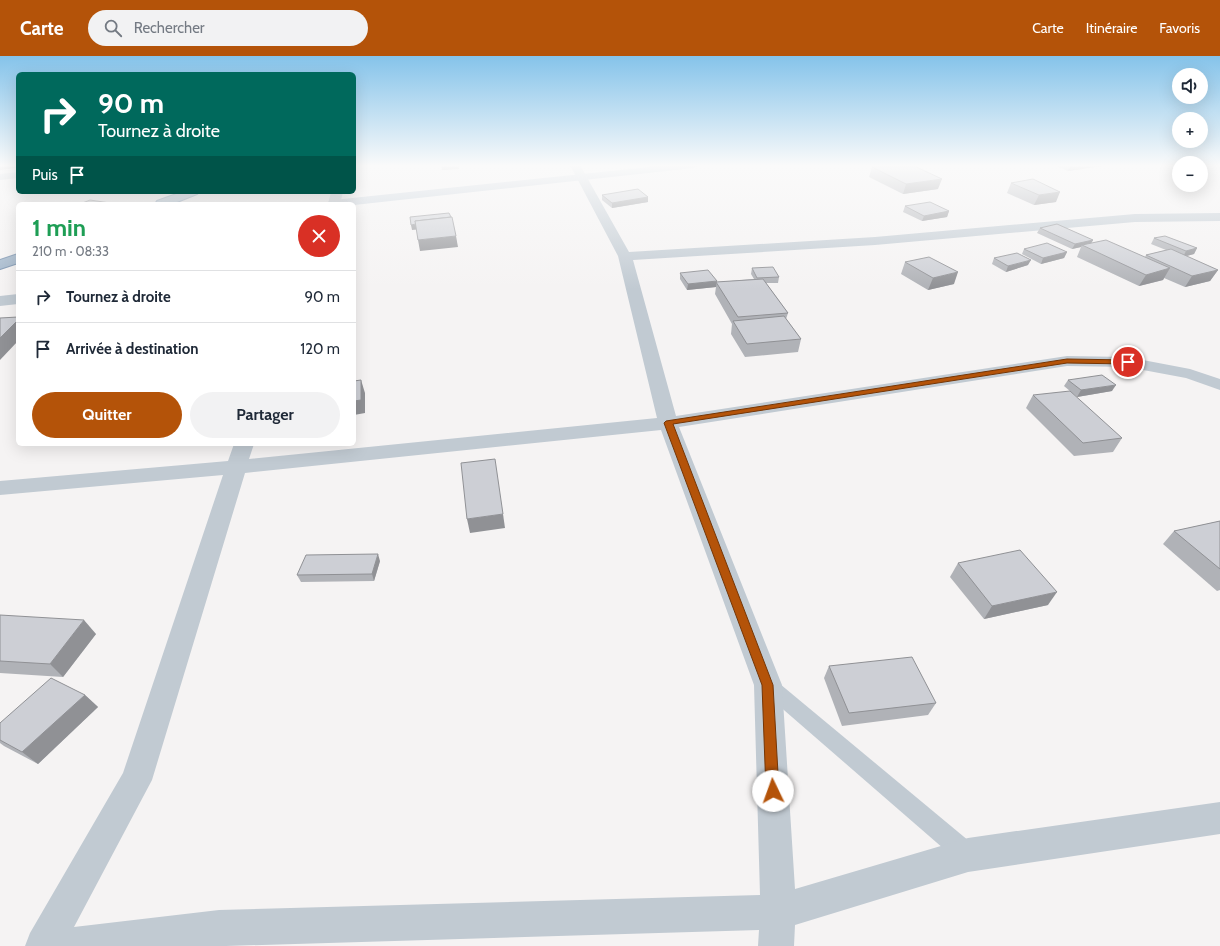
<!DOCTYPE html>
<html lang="fr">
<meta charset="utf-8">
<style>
:root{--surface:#fff;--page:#f2f2f3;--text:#1f2937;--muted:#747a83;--line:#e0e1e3;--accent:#b45309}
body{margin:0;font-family:Cabin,sans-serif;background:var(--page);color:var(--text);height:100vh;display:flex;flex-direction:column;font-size:15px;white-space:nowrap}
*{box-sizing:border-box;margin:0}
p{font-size:13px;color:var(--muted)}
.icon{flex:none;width:22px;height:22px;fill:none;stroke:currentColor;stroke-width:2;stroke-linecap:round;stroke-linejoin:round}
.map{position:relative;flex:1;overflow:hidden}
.details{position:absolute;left:16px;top:146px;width:340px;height:244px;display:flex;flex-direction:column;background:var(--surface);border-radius:6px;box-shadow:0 4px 16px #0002}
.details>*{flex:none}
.guide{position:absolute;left:16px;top:16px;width:340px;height:122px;border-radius:6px;box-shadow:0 4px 16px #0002;background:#00695c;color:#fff;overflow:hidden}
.buttons{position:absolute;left:1172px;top:12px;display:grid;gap:8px}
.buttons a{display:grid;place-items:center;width:36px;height:36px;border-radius:50%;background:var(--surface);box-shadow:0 4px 16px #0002;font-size:20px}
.pin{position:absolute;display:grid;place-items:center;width:34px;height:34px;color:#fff;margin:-17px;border:2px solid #fff;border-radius:50%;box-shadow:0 1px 4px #0007}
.me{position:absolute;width:44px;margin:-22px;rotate:357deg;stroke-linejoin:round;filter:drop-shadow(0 0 3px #0008)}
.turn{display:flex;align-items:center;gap:14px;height:84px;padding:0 16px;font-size:18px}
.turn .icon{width:52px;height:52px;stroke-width:2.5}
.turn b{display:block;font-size:28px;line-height:34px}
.then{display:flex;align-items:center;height:38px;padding:0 16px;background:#0003;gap:8px;font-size:15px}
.round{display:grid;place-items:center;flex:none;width:42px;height:42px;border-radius:21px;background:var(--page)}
.headline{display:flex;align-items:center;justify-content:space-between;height:68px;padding:0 16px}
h1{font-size:24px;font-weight:800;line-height:30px;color:#1e9e55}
.action{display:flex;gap:8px;margin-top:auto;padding:8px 16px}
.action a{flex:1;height:46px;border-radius:24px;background:var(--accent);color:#fff;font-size:16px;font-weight:800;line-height:46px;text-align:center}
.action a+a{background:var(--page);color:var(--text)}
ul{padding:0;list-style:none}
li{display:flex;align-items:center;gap:12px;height:52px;padding:0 16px;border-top:1px solid var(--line)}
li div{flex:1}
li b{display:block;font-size:15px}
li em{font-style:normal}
header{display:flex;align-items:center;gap:24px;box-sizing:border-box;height:56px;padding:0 20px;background:var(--accent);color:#fff}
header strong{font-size:19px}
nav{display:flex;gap:22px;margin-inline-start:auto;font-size:14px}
.search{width:280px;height:36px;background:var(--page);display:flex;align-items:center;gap:10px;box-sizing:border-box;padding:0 14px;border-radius:22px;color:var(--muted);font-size:15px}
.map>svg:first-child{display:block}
</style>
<header>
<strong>Carte</strong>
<div class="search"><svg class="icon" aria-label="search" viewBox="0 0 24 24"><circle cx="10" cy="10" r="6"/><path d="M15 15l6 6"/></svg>Rechercher</div>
<nav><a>Carte</a><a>Itinéraire</a><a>Favoris</a></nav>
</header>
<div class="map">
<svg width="1220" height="890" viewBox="0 0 1220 890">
<rect width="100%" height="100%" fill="#f5f3f3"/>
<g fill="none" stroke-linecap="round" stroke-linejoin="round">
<g stroke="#7690ad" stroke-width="2">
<g id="trunk">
<path d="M 182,136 L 199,136 L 197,138 L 172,148 L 155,148 L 157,145 Z"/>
<path d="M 18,198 L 18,207 L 0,213 L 0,204 Z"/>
</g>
</g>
<path fill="#c1cad2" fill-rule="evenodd" d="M 768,621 L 774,623 L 975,790 L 978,798 L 975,806 L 967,809 L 959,806 L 762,635 L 759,629 L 762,623 Z"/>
<g fill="#c1cad2" fill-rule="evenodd">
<path d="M 570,109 L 580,109 L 629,196 L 875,181 L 1135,158 L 1220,157 L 1220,165 L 1135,166 L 875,189 L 633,204 L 676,360 L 1067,300 L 1127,301 L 1190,313 L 1220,323 L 1220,334 L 1186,322 L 1127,311 L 1067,310 L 679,371 L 782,629 L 795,833 L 968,782 L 1220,746 L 1220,778 L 968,816 L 795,869 L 794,890 L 758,890 L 759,874 L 226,890 L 25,890 L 30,877 L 123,717 L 223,419 L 0,439 L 0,425 L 228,405 L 234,388 L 254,388 L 249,403 L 657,362 L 618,200 ZM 661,374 L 754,629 L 760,839 L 219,854 L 74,871 L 152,724 L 245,417 Z"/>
<path d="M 18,116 L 18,122 L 0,124 L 0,118 Z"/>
<path d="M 331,136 L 343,136 L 340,148 L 328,148 Z"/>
<path d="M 18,238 L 18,248 L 0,250 L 0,240 Z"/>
</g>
<path fill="#c1cbd6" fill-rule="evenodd" d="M 668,109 L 699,109 L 694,112 L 354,149 L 354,148 L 327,148 L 329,145 L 333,144 Z"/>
<use href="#trunk" fill="#9fb4c9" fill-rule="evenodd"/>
</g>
<g fill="#b0b2b7">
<path d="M 420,109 L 438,109 L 420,110 Z"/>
<path d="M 1054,109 L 1102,109 L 1102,110 L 1068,115 Z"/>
<path d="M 872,111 L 938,133 L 903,138 L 869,121 Z"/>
<path d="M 1011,127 L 1056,146 L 1034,149 L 1007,137 Z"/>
<path d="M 602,139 L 648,141 L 648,146 L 612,152 L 602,144 Z"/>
<path d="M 905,150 L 949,155 L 947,161 L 922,165 L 903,156 Z"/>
<path d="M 1040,172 L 1093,184 L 1091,188 L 1145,201 L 1146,199 L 1166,194 L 1151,188 L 1154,182 L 1197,192 L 1194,198 L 1186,200 L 1218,214 L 1210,225 L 1185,231 L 1164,222 L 1163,224 L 1139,230 L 1077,201 L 1081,191 L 1072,193 L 1037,177 Z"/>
<path d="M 1024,193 L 1067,196 L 1064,202 L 1041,208 L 1022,198 Z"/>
<path d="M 994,202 L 1028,209 L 1006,216 L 992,208 Z"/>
<path d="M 905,206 L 954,228 L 928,234 L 901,218 Z"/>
<path d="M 752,212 L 779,221 L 778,227 L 766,227 L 788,257 L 786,263 L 801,283 L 798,296 L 745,301 L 731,278 L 732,268 L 715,238 L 716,231 L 687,234 L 680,223 L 680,217 L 717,226 L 754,223 L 751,218 Z"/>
<path d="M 1068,324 L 1112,335 L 1077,341 L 1064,330 Z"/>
<path d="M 1033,339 L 1122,382 L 1113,396 L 1074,400 L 1026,352 Z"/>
<path d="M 1220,465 L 1220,534 L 1217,535 L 1163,488 L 1174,475 Z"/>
<path d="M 380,505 L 374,525 L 301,526 L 297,519 Z"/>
<path d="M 958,507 L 1048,549 L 984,563 L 950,521 Z"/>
<path d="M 0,559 L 96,578 L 63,621 L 0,617 Z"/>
<path d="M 829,610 L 936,647 L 928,659 L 842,670 L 824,622 Z"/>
<path d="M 85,639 L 98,651 L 38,708 L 4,690 L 0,687 L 0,667 Z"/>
</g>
<g fill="#909195">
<path d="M 0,109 L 16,109 L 15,112 L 0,114 Z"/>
<path d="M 441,109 L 458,109 L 459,113 L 442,114 Z"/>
<path d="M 1071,109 L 1102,109 L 1102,110 L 1068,115 Z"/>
<path d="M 942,123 L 938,133 L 903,138 L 906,128 Z"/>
<path d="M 1060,136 L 1056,146 L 1034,149 L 1039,139 Z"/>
<path d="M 648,141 L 648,146 L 612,152 L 612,147 Z"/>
<path d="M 949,155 L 947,161 L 922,165 L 924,160 Z"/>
<path d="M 451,164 L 452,170 L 412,174 L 411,169 Z"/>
<path d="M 456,180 L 458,191 L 420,195 L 418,184 Z"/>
<path d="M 1093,184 L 1090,189 L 1082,189 L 1081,191 L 1072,193 L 1075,188 Z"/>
<path d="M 1197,192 L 1194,198 L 1183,201 L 1186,195 Z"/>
<path d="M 1067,196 L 1064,202 L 1041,208 L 1043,202 Z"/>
<path d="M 1031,204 L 1028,209 L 1006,216 L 1008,210 Z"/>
<path d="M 1170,212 L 1163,224 L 1139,230 L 1146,219 Z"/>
<path d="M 1218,214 L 1210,225 L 1185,231 L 1192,220 Z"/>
<path d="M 958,216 L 954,228 L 928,234 L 933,222 Z"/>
<path d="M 717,225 L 716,231 L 687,234 L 688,228 Z"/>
<path d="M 18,264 L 18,285 L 0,304 L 0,282 Z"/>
<path d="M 361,324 L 365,337 L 365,357 L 354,359 L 354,345 Z"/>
<path d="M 1116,329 L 1112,335 L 1077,341 L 1081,334 Z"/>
<path d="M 503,458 L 505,472 L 470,477 L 467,463 Z"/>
<path d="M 378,498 L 380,505 L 374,525 L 372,518 Z"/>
<path d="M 1057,536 L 1048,549 L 984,563 L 992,550 Z"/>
<path d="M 84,564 L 96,578 L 63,621 L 50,608 Z"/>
<path d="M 85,639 L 98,651 L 38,708 L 22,696 Z"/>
</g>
<g fill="#cdcfd5" stroke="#909195">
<path d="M 887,109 L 912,109 L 942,123 L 906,128 L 872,111 Z"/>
<path d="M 1033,123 L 1060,136 L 1039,139 L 1011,127 Z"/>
<path d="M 638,133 L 648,141 L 612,147 L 602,139 Z"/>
<path d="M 90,144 L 110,147 L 107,148 L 80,148 Z"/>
<path d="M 930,146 L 949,155 L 924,160 L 905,150 Z"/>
<path d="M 449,157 L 451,161 L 415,165 L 416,168 L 411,169 L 410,161 Z"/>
<path d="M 452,161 L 456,180 L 418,184 L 415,165 Z"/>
<path d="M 1057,168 L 1093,184 L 1075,188 L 1040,172 Z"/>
<path d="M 1165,180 L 1197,192 L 1186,195 L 1154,182 Z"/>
<path d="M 1106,184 L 1170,212 L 1146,219 L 1082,189 Z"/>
<path d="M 1047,187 L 1067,196 L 1043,202 L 1024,193 Z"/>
<path d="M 1171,193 L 1218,214 L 1192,220 L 1146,199 Z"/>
<path d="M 1017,197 L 1031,204 L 1008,210 L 994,202 Z"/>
<path d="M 929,201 L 958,216 L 933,222 L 905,206 Z"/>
<path d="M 773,211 L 779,221 L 757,222 L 752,212 Z"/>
<path d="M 708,214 L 717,225 L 688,228 L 680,217 Z"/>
<path d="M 763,223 L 788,257 L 738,261 L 716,226 Z"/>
<path d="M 784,260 L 801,283 L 747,288 L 733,265 Z"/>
<path d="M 18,261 L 18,264 L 0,282 L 0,262 Z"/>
<path d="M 1102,319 L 1116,329 L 1081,334 L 1068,324 Z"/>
<path d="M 361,324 L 361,344 L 354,345 L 354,325 Z"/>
<path d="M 1070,335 L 1122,382 L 1083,387 L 1033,339 Z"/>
<path d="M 495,403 L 503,458 L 467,463 L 461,407 Z"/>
<path d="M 1220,465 L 1220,513 L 1174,475 Z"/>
<path d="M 1020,494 L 1057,536 L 992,550 L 958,507 Z"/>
<path d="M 378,498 L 372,518 L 297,519 L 306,499 Z"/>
<path d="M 0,559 L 84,564 L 50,608 L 0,605 Z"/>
<path d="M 912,601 L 936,647 L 849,657 L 829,610 Z"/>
<path d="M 51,622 L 85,639 L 22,696 L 0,684 L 0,667 Z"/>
</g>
<linearGradient id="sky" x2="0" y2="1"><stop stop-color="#85c3ea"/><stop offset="0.47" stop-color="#fafafa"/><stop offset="1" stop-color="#fafafa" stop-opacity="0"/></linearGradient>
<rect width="1220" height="233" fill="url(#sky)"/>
<path fill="#b45309" stroke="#753606" d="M 1067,303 L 1128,304 L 1131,306 L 1128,308 L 1067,307 L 673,368 L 773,629 L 779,735 L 777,739 L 773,741 L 768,739 L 766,735 L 762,629 L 664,367 L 666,365 Z"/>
</svg>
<div class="buttons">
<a><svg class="icon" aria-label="sound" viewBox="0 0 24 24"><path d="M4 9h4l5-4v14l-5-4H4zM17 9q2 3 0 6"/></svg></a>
<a>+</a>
<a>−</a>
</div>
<div class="pin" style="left:1128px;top:306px;background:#d93025"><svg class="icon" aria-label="arrive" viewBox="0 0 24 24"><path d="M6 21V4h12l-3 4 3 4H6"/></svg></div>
<svg class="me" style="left:773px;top:735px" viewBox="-20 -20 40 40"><circle r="19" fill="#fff"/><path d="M0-13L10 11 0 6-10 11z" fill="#b45309"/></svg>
<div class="guide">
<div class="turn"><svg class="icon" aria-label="right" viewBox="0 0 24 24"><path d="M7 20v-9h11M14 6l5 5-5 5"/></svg><div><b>90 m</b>Tournez à droite</div></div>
<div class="then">Puis<svg class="icon" aria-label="arrive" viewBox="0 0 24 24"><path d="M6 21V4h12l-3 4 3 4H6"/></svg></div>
</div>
<section class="details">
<div class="headline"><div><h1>1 min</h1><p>210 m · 08:33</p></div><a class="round" style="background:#d93025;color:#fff"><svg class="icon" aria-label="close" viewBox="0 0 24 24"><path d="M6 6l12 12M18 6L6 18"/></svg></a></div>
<ul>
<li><svg class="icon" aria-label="right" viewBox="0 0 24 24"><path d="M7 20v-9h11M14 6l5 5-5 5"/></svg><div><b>Tournez à droite</b></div><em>90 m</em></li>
<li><svg class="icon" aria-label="arrive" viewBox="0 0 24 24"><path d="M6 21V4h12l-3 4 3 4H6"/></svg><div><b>Arrivée à destination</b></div><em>120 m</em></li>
</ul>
<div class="action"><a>Quitter</a><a>Partager</a></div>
</section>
</div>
